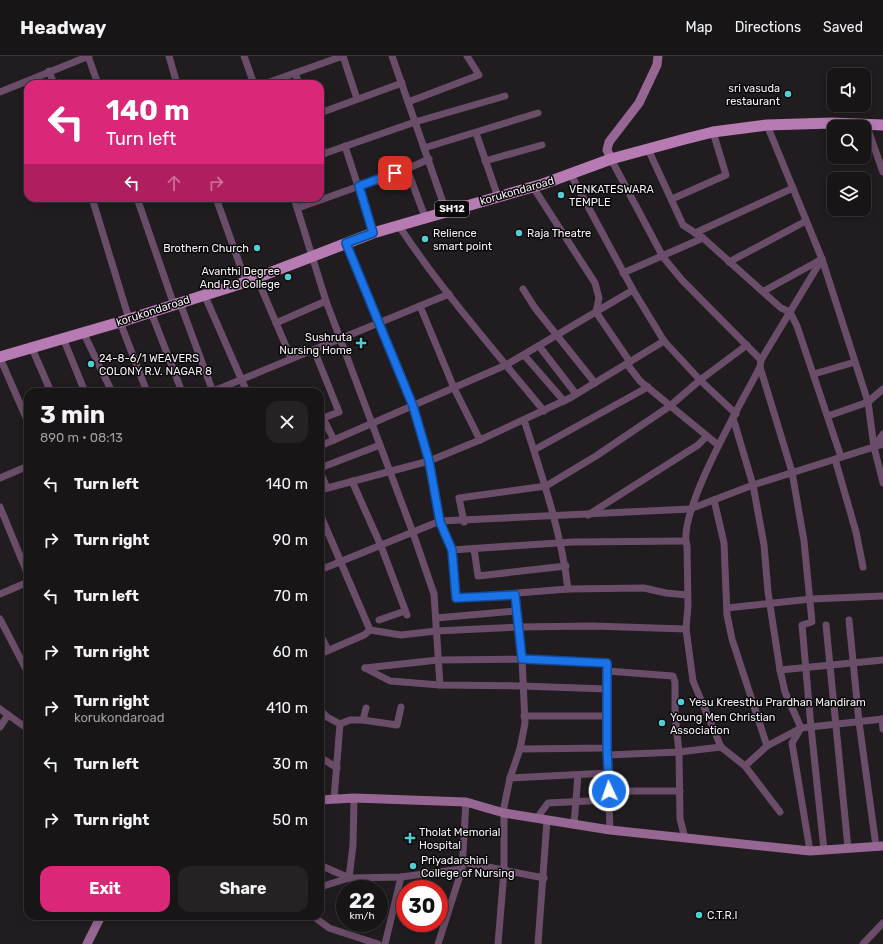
<!DOCTYPE html>
<meta charset="utf-8">
<style>
:root{--surface:#181517;--page:#252224;--text:#f1f3f6;--muted:#9f9fa1;--line:#363436;--accent:#db2777}
body{margin:0;font-family:Rubik,sans-serif;background:var(--page);color:var(--text);height:100vh;display:flex;flex-direction:column;font-size:15px;white-space:nowrap}
*{box-sizing:border-box;margin:0}
p{font-size:13px;color:var(--muted)}
.icon{flex:none;width:22px;height:22px;fill:none;stroke:currentColor;stroke-width:2;stroke-linecap:round;stroke-linejoin:round}
.map{position:relative;flex:1;overflow:hidden}
.details{position:absolute;left:24px;top:332px;width:300px;height:532px;display:flex;flex-direction:column;background:var(--surface);border-radius:12px;box-shadow:0 2px 10px #0003,0 0 0 1px var(--line)}
.details>*{flex:none}
.top-card{position:absolute;left:24px;top:24px;width:300px;height:122px;border-radius:12px;box-shadow:0 2px 10px #0003,0 0 0 1px var(--line);background:#db2777;color:#fff;overflow:hidden}
.controls{position:absolute;left:827px;top:12px;display:grid;gap:8px}
.controls a{display:grid;place-items:center;width:44px;height:44px;border-radius:8px;background:var(--surface);box-shadow:0 2px 10px #0003,0 0 0 1px var(--line);font-size:20px}
.speed{position:absolute;left:336px;top:824px;display:flex;gap:8px;font-size:20px;font-weight:700;text-align:center}
.speed>*{display:grid;place-content:center;width:52px;height:52px;border-radius:50%;background:var(--surface);box-shadow:0 2px 10px #0003,0 0 0 1px var(--line);line-height:1}
.speed small{font-size:10px;font-weight:400}
.speed .limit{border:6px solid #d22;background:#fff;color:#111}
.pin{position:absolute;display:grid;place-items:center;width:34px;height:34px;color:#fff;margin:-17px;border-radius:8px;box-shadow:0 2px 6px #0006}
.me{position:absolute;width:44px;margin:-22px;rotate:357deg;stroke-linejoin:round;filter:drop-shadow(0 0 3px #0008)}
.turn{display:flex;align-items:center;gap:14px;height:84px;padding:0 16px;font-size:18px}
.turn .icon{width:52px;height:52px;stroke-width:2.5}
.turn b{display:block;font-size:28px;line-height:34px}
.lanes{display:flex;align-items:center;height:38px;padding:0 16px;background:#0003;justify-content:center;gap:20px;direction:ltr}
.lanes .off{opacity:.35}
.round{display:grid;place-items:center;flex:none;width:42px;height:42px;border-radius:12px;background:var(--page)}
.overview{display:flex;align-items:center;justify-content:space-between;height:68px;padding:0 16px}
h1{font-size:24px;font-weight:700;line-height:30px}
.action{display:flex;gap:8px;margin-top:auto;padding:8px 16px}
.action a{flex:1;height:46px;border-radius:12px;background:var(--accent);color:#fff;font-size:16px;font-weight:700;line-height:46px;text-align:center}
.action a+a{background:var(--page);color:var(--text)}
ul{padding:0;list-style:none}
li{display:flex;align-items:center;gap:12px;height:56px;padding:0 16px}
li div{flex:1}
li b{display:block;font-size:15px}
li em{font-style:normal}
header{display:flex;align-items:center;gap:24px;box-sizing:border-box;height:56px;padding:0 20px;background:var(--surface);border-bottom:1px solid var(--line)}
header strong{font-size:19px}
nav{display:flex;gap:22px;margin-inline-start:auto;font-size:14px}
.map>svg:first-child{display:block}
</style>
<header>
<strong>Headway</strong>
<nav><a>Map</a><a>Directions</a><a>Saved</a></nav>
</header>
<div class="map">
<svg width="883" height="888" viewBox="0 0 883 888">
<rect width="100%" height="100%" fill="#201c1f"/>
<g fill="none" stroke-linecap="round" stroke-linejoin="round">
<g stroke="#6a4d68" stroke-width="7">
<path d="M 88,0 L 98,28"/>
<path d="M 169,0 L 177,28"/>
<path d="M 244,0 L 254,28"/>
<path d="M 343,0 L 357,43"/>
<path d="M 392,0 L 446,155"/>
<path d="M 49,15 L 54,28"/>
<path d="M 295,17 L 299,28"/>
<path d="M 264,28 L 343,0"/>
<path d="M 0,36 L 89,0"/>
<path d="M 408,46 L 479,19 L 467,0"/>
<path d="M 320,57 L 402,27"/>
<path d="M 866,68 L 883,116"/>
<path d="M 767,69 L 822,203 L 868,346 L 874,391 L 883,427"/>
<path d="M 476,77 L 498,141"/>
<path d="M 320,87 L 324,98"/>
<path d="M 345,90 L 373,177"/>
<path d="M 424,92 L 538,57"/>
<path d="M 648,93 L 683,169 L 703,182 L 781,252 L 790,256 L 797,270 L 841,401"/>
<path d="M 320,99 L 415,66 L 505,40"/>
<path d="M 611,103 L 663,201 L 682,224 L 761,304"/>
<path d="M 485,105 L 542,89"/>
<path d="M 407,113 L 425,161"/>
<path d="M 571,119 L 633,234 L 664,285 L 700,324 L 736,358"/>
<path d="M 533,131 L 595,227 L 599,242 L 596,256 L 630,306"/>
<path d="M 92,142 L 129,263"/>
<path d="M 137,142 L 174,249"/>
<path d="M 216,142 L 246,226"/>
<path d="M 294,142 L 326,245 L 413,477 L 434,538 L 440,629"/>
<path d="M 672,143 L 726,119 L 713,76"/>
<path d="M 298,152 L 407,113 L 429,103"/>
<path d="M 399,170 C 442,235 494,294 544,355"/>
<path d="M 695,177 L 793,132"/>
<path d="M 347,187 L 413,350 L 429,405 L 440,465 L 451,494 L 456,542 L 568,533 L 644,532 L 666,537 L 687,539"/>
<path d="M 729,206 L 806,165"/>
<path d="M 623,217 L 703,182"/>
<path d="M 257,222 L 291,302"/>
<path d="M 523,233 L 535,252 L 595,327"/>
<path d="M 764,235 L 822,203"/>
<path d="M 204,238 L 247,336"/>
<path d="M 180,247 L 213,336"/>
<path d="M 420,250 L 454,332 L 480,384"/>
<path d="M 151,256 L 182,336"/>
<path d="M 120,266 L 147,336"/>
<path d="M 276,267 L 326,245"/>
<path d="M 83,276 L 112,336"/>
<path d="M 63,282 L 85,336"/>
<path d="M 31,290 L 51,336"/>
<path d="M 539,290 L 576,338"/>
<path d="M 314,294 L 339,356 L 323,362 L 334,384"/>
<path d="M 524,299 L 564,345"/>
<path d="M 0,302 L 28,366"/>
<path d="M 627,308 L 640,325 L 718,389"/>
<path d="M 760,311 L 792,416 L 804,485 L 812,566 L 802,569 L 811,671 L 824,794"/>
<path d="M 814,318 L 855,306"/>
<path d="M 211,336 L 449,238"/>
<path d="M 828,360 L 868,346 L 883,333"/>
<path d="M 733,362 L 753,429 L 764,489 L 768,536 L 780,614 L 785,636 L 801,672"/>
<path d="M 524,364 C 542,420 561,475 568,533"/>
<path d="M 320,390 L 506,309 L 633,234"/>
<path d="M 874,391 L 883,378"/>
<path d="M 534,394 L 648,331"/>
<path d="M 835,403 L 856,476 L 863,511"/>
<path d="M 320,412 L 380,389"/>
<path d="M 320,415 L 327,432"/>
<path d="M 0,422 L 28,410"/>
<path d="M 352,425 L 381,490 L 407,559"/>
<path d="M 320,434 L 429,405 L 480,384 L 570,342 L 664,285"/>
<path d="M 714,444 L 724,487 L 727,559 L 732,583 L 767,690"/>
<path d="M 0,451 L 28,519"/>
<path d="M 320,458 L 370,574"/>
<path d="M 588,459 L 698,389 L 707,380"/>
<path d="M 464,466 L 459,442 L 546,430 L 596,400 L 670,350 L 700,324 L 747,289"/>
<path d="M 474,493 L 478,520 L 566,510"/>
<path d="M 451,494 L 573,486 L 685,485"/>
<path d="M 320,514 L 440,465 L 690,453 L 753,429 L 883,388"/>
<path d="M 0,538 L 28,526"/>
<path d="M 727,552 L 811,543 L 883,540"/>
<path d="M 436,562 L 516,555"/>
<path d="M 0,563 L 28,617"/>
<path d="M 379,564 L 405,555"/>
<path d="M 849,564 L 859,666 L 876,790"/>
<path d="M 826,569 L 848,792"/>
<path d="M 320,578 L 328,594"/>
<path d="M 320,598 L 364,579 L 370,574 L 401,579 L 436,575 L 518,571 L 592,570 L 686,573"/>
<path d="M 365,612 L 438,604 L 522,603 L 607,607 L 607,692 L 520,693 L 525,667 L 522,603 L 515,539"/>
<path d="M 365,612 L 390,625 L 440,629 L 522,630 L 607,633"/>
<path d="M 780,614 L 883,604"/>
<path d="M 607,615 L 673,620 L 675,626 L 675,659 L 679,696 L 680,763 L 685,782"/>
<path d="M 0,653 L 28,673"/>
<path d="M 320,654 L 327,661 L 340,668"/>
<path d="M 524,660 L 607,660"/>
<path d="M 882,663 L 883,673"/>
<path d="M 363,664 L 397,669 L 401,651"/>
<path d="M 0,671 L 8,659"/>
<path d="M 801,672 L 792,687 L 810,795"/>
<path d="M 520,693 L 510,722 L 608,717"/>
<path d="M 607,695 L 610,774"/>
<path d="M 607,699 L 679,696 L 721,691"/>
<path d="M 320,701 L 337,712"/>
<path d="M 745,710 L 767,690 L 801,672 L 883,663"/>
<path d="M 609,735 L 680,735"/>
<path d="M 334,743 L 340,668 L 350,664 L 363,664 L 366,652"/>
<path d="M 780,756 L 745,710 L 721,691 L 693,625 L 686,573 L 688,550 L 687,490 C 676,458 743,344 760,311 L 761,304 L 822,203"/>
<path d="M 537,762 L 548,747 L 609,744"/>
<path d="M 574,768 L 578,719"/>
<path d="M 462,806 L 544,822"/>
<path d="M 320,809 L 349,822 L 353,789 L 354,742"/>
<path d="M 320,831 L 349,822 L 401,821 L 462,813"/>
<path d="M 313,860 L 329,872 L 378,888"/>
<path d="M 385,888 L 401,821"/>
<path d="M 438,888 L 462,813 L 466,746"/>
<path d="M 498,888 L 504,815 L 504,751 L 510,722"/>
<path d="M 538,888 L 547,764"/>
<path d="M 863,888 L 883,867"/>
</g>
<g stroke="#956792" stroke-width="9">
<path d="M 611,103 L 607,94 L 609,86 L 639,47 L 657,9 L 658,0"/>
<path d="M 320,744 L 354,742 L 466,746 L 504,757 L 610,774 L 810,795 L 883,790"/>
<path d="M 87,888 L 101,860"/>
</g>
<path stroke="#b67bb3" stroke-width="11" d="M 0,301 L 120,266 L 246,226 L 373,177 L 543,128 L 611,103 L 685,83 L 713,76 L 767,69 L 832,67 L 883,69"/>
</g>
<g fill="none" stroke-linecap="round" stroke-linejoin="round">
<g stroke="#114b97" stroke-width="10">
<path id="route" d="M 395,117 L 359,130 L 373,177 L 346,187 L 413,350 L 429,405 L 440,466 L 452,494 L 456,542 L 515,539 L 522,603 L 607,607 L 607,692 L 609,735"/>
</g>
<use href="#route" stroke="#1a73e8" stroke-width="7"/>
</g>
<g fill="#52cdd0" stroke="#090709" stroke-width="1.5">
<circle cx="788" cy="38" r="4"/>
<circle cx="561" cy="139" r="4"/>
<circle cx="519" cy="177" r="4"/>
<circle cx="425" cy="183" r="4"/>
<circle cx="257" cy="192" r="4"/>
<circle cx="288" cy="221" r="4"/>
<path d="M359 281h4v4h4v4h-4v4h-4v-4h-4v-4h4z"/>
<circle cx="91" cy="308" r="4"/>
<circle cx="681" cy="646" r="4"/>
<circle cx="662" cy="667" r="4"/>
<path d="M408 776h4v4h4v4h-4v4h-4v-4h-4v-4h4z"/>
<circle cx="413" cy="810" r="4"/>
<circle cx="699" cy="859" r="4"/>
</g>
<g text-anchor="middle" dominant-baseline="central" stroke-width="3" stroke-linejoin="round" paint-order="stroke">
<rect fill="#090709" stroke="#aeabae" stroke-width="1" x="435" y="145" width="34" height="16" rx="3"/>
<g font-size="10" font-weight="bold" fill="#f4f1f4">
<text x="452" y="153">SH12</text>
</g>
<g font-size="11" fill="#f4f1f4" stroke="#090709" text-anchor="start">
<text x="780" y="32" text-anchor="end">sri vasuda<tspan x="780" dy="13">restaurant</tspan></text>
<text x="569" y="133">VENKATESWARA<tspan x="569" dy="13">TEMPLE</tspan></text>
<text x="433" y="177">Relience<tspan x="433" dy="13">smart point</tspan></text>
<text x="527" y="177">Raja Theatre</text>
<text x="249" y="192" text-anchor="end">Brothern Church</text>
<text x="280" y="215" text-anchor="end">Avanthi Degree<tspan x="280" dy="13">And P.G College</tspan></text>
<text x="352" y="281" text-anchor="end">Sushruta<tspan x="352" dy="13">Nursing Home</tspan></text>
<text x="99" y="302">24-8-6/1 WEAVERS<tspan x="99" dy="13">COLONY R.V. NAGAR 8</tspan></text>
<text x="689" y="646">Yesu Kreesthu Prardhan Mandiram</text>
<text x="670" y="661">Young Men Christian<tspan x="670" dy="13">Association</tspan></text>
<text x="419" y="776">Tholat Memorial<tspan x="419" dy="13">Hospital</tspan></text>
<text x="421" y="804">Priyadarshini<tspan x="421" dy="13">College of Nursing</tspan></text>
<text x="707" y="859">C.T.R.I</text>
</g>
<g font-size="11" fill="#f4f1f4" stroke="#090709">
<text transform="translate(517 135) rotate(-16)">korukondaroad</text>
<text transform="translate(153 255) rotate(-18)">korukondaroad</text>
</g>
</g>
</svg>
<div class="controls">
<a><svg class="icon" aria-label="sound" viewBox="0 0 24 24"><path d="M4 9h4l5-4v14l-5-4H4zM17 9q2 3 0 6"/></svg></a>
<a><svg class="icon" aria-label="search" viewBox="0 0 24 24"><circle cx="10" cy="10" r="6"/><path d="M15 15l6 6"/></svg></a>
<a><svg class="icon" aria-label="layers" viewBox="0 0 24 24"><path d="M12 4l9 5-9 5-9-5zM3 14l9 5 9-5"/></svg></a>
</div>
<div class="speed"><div>22<small>km/h</small></div><div class="limit">30</div></div>
<div class="pin" style="left:395px;top:117px;background:#d93025"><svg class="icon" aria-label="arrive" viewBox="0 0 24 24"><path d="M6 21V4h12l-3 4 3 4H6"/></svg></div>
<svg class="me" style="left:609px;top:735px" viewBox="-20 -20 40 40"><circle r="17" fill="#1a73e8" stroke="#fff" stroke-width="3"/><path d="M0-11L8 9 0 5-8 9z" fill="#fff"/></svg>
<div class="top-card">
<div class="turn"><svg class="icon" aria-label="left" viewBox="0 0 24 24"><path d="M17 20v-9H6M10 6l-5 5 5 5"/></svg><div><b>140 m</b>Turn left</div></div>
<div class="lanes"><svg class="icon" aria-label="left" viewBox="0 0 24 24"><path d="M17 20v-9H6M10 6l-5 5 5 5"/></svg><svg class="icon off" aria-label="ahead" viewBox="0 0 24 24"><path d="M12 20V5M6 11l6-6 6 6"/></svg><svg class="icon off" aria-label="right" viewBox="0 0 24 24"><path d="M7 20v-9h11M14 6l5 5-5 5"/></svg></div>
</div>
<section class="details">
<div class="overview"><div><h1>3 min</h1><p>890 m · 08:13</p></div><a class="round"><svg class="icon" aria-label="close" viewBox="0 0 24 24"><path d="M6 6l12 12M18 6L6 18"/></svg></a></div>
<ul>
<li><svg class="icon" aria-label="left" viewBox="0 0 24 24"><path d="M17 20v-9H6M10 6l-5 5 5 5"/></svg><div><b>Turn left</b></div><em>140 m</em></li>
<li><svg class="icon" aria-label="right" viewBox="0 0 24 24"><path d="M7 20v-9h11M14 6l5 5-5 5"/></svg><div><b>Turn right</b></div><em>90 m</em></li>
<li><svg class="icon" aria-label="left" viewBox="0 0 24 24"><path d="M17 20v-9H6M10 6l-5 5 5 5"/></svg><div><b>Turn left</b></div><em>70 m</em></li>
<li><svg class="icon" aria-label="right" viewBox="0 0 24 24"><path d="M7 20v-9h11M14 6l5 5-5 5"/></svg><div><b>Turn right</b></div><em>60 m</em></li>
<li><svg class="icon" aria-label="right" viewBox="0 0 24 24"><path d="M7 20v-9h11M14 6l5 5-5 5"/></svg><div><b>Turn right</b><p>korukondaroad</p></div><em>410 m</em></li>
<li><svg class="icon" aria-label="left" viewBox="0 0 24 24"><path d="M17 20v-9H6M10 6l-5 5 5 5"/></svg><div><b>Turn left</b></div><em>30 m</em></li>
<li><svg class="icon" aria-label="right" viewBox="0 0 24 24"><path d="M7 20v-9h11M14 6l5 5-5 5"/></svg><div><b>Turn right</b></div><em>50 m</em></li>
</ul>
<div class="action"><a>Exit</a><a>Share</a></div>
</section>
</div>
